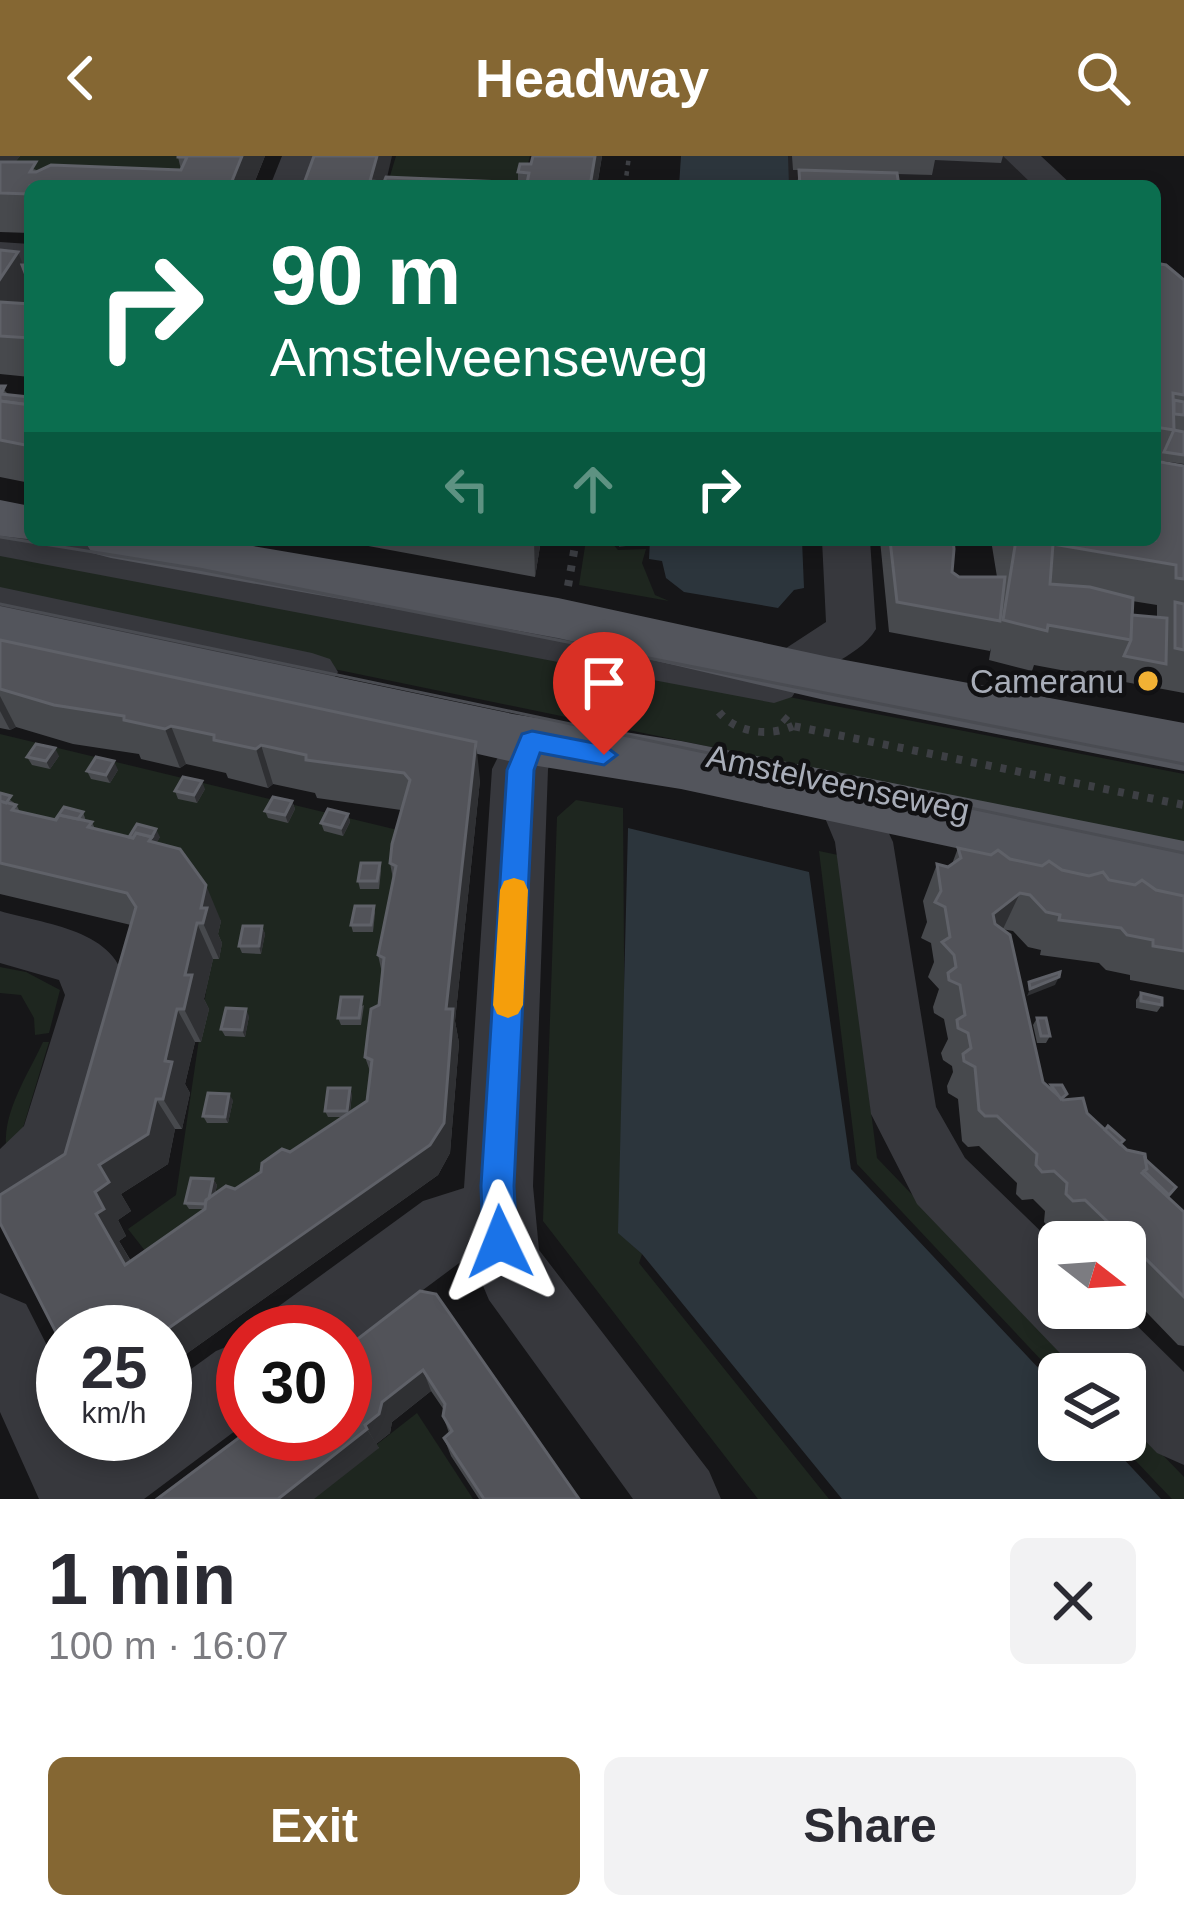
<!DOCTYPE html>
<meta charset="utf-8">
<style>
:root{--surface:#fff;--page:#f2f2f3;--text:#2b2b33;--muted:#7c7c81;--accent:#856733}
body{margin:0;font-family:Helvetica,sans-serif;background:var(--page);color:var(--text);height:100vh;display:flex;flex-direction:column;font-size:45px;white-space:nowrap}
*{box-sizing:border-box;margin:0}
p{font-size:39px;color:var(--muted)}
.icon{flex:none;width:66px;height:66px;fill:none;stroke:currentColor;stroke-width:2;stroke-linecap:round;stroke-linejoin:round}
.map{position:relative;height:1343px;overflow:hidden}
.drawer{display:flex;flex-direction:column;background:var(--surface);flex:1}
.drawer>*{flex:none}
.hud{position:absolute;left:24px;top:24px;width:1137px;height:366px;border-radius:18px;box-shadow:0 6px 18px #0003;background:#0b6e4f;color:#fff;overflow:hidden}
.needle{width:78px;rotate:107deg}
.fabs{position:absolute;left:1038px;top:1065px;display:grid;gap:24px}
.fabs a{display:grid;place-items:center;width:108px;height:108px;border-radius:18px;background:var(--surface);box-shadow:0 6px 18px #0003;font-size:60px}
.speed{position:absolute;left:36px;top:1149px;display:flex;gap:24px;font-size:60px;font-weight:700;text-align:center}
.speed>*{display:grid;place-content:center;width:156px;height:156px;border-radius:50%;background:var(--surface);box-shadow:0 6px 18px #0003;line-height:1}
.speed small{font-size:30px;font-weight:400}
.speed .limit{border:18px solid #d22;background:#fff;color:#111}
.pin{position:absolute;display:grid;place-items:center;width:102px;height:102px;color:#fff;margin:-123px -51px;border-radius:50% 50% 50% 0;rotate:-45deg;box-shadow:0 0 12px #0007}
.pin .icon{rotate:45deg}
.me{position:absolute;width:132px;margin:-66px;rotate:358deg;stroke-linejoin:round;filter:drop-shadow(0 0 9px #0008)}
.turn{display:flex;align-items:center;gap:42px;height:252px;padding:0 48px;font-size:54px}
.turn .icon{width:156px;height:156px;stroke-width:2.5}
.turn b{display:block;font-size:84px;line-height:102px}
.lanes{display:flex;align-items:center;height:114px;padding:0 48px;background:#0003;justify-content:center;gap:60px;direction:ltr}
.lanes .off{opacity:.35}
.round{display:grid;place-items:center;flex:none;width:126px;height:126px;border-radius:18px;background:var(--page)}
.head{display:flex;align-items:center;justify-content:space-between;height:204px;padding:0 48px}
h1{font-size:72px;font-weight:600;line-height:90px}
.button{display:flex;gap:24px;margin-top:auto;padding:24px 48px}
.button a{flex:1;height:138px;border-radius:18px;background:var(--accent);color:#fff;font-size:48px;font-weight:600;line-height:138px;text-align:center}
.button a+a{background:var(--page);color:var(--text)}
header{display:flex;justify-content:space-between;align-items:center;height:156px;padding:0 48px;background:var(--accent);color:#fff;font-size:54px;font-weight:600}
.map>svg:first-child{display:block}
</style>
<header><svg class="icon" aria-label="back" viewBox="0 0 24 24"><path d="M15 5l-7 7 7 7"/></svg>Headway<svg class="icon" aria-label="search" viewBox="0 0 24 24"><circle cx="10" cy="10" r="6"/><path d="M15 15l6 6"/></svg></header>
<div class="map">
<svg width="1184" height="1343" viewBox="0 0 1184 1343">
<rect width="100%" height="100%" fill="#161618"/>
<path fill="#222225" d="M 784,0 L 1005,0 L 1042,30 L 783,30 Z"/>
<g fill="#1e261f">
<path d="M 14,0 L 193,0 L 181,30 L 30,30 L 0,21 Z"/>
<path d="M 396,0 L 530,0 L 522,30 L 387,30 Z"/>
<path d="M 586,384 L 609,384 L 618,394 L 646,393 L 642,407 L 655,439 L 669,445 L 579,429 Z"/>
<path d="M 0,387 L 1184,618 L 1184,689 L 0,444 Z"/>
<path d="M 0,578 L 406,676 L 371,954 L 160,1114 L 128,1073 L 176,1039 L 216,768 L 0,687 Z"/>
<path d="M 576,644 L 623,652 L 626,1083 L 642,1098 L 639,1107 L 829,1343 L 758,1343 L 543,1065 L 557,661 Z"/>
<path d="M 819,695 L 838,699 L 877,1002 L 1084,1218 L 1059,1218 L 1059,1223 L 857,1008 Z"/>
<path d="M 0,811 L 26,816 L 60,834 L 49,877 L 35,879 L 34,862 L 21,839 L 0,837 Z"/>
<path d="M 43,886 L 49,886 L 19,985 L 7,997 C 0,959 27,921 43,886 Z"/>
<path d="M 417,1257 L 473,1343 L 307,1343 Z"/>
<path d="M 1125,1260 L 1184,1321 L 1184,1343 L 1172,1343 L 1116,1284 L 1125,1284 Z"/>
</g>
<g fill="#2c353c">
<path d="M 681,0 L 788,0 L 789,30 L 679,30 Z"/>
<path d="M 650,384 L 802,384 L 804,432 L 794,434 L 778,452 L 684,436 L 666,422 L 662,405 L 649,403 Z"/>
<path d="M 628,672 L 809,716 L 851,1013 L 1059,1234 L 1059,1284 L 1106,1284 L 1161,1343 L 842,1343 L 642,1098 L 618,1077 Z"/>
</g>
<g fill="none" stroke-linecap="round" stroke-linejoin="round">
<path stroke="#3d3f44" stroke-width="4.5" stroke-dasharray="4.5 6" stroke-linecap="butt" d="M 625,30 L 629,0"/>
<g stroke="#3d3f44" stroke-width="8" stroke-dasharray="6 9" stroke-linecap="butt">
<path d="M 568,430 L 576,384"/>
<path d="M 719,556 C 736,577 769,581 793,570"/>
<path d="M 783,561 L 793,570 L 1184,649"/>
</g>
<g fill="#37383d" fill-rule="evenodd">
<path d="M 282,0 L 316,0 L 306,30 L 270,30 Z"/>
<path d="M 1003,0 L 1041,0 L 1073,30 L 1034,30 Z"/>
<path d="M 0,86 L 30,88 L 30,110 L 0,108 Z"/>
<path d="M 0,368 L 30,374 L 30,384 L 86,384 L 769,508 L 774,500 L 826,466 L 822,384 L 870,384 L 876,473 C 857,505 809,512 792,541 L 774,547 L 0,400 Z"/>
<path d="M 0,431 L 312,497 L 330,503 L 338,516 L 330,529 L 312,535 L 0,465 Z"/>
<path d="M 532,564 L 551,571 L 559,585 L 548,613 L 533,1030 L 539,1094 L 709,1315 L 721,1343 L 633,1343 L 489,1144 L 470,1099 L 345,1192 L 345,1176 L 268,1176 L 279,1150 L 423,1045 L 464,1032 L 492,613 L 513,571 Z"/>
<path d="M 846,623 L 866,629 L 893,686 L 936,951 L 965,1002 L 1059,1093 L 1059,1152 L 1119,1152 L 1184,1216 L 1184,1309 L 1157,1297 L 1125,1264 L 1125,1218 L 1080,1218 L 917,1048 L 871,958 L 835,686 L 818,645 L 826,629 Z"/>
<path d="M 0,755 C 52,770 123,774 127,839 C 115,885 94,996 64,1028 C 46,1046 23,1059 0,1069 L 0,993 L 24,970 L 65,839 L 59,824 L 0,807 Z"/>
<path d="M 0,1137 L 26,1148 L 63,1221 L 63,1278 L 92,1278 L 94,1283 L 102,1278 L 165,1278 L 165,1232 L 216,1195 L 243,1184 L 243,1269 L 144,1343 L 39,1343 L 0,1256 Z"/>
</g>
<g fill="#53555c" fill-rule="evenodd">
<path d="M 0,344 L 30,350 L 30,384 L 37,384 L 0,380 Z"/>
<path d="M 84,384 L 218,384 L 558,442 L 829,501 L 1184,567 L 1184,615 L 829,545 L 558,482 L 111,402 L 92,397 Z"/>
<path d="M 0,450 L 513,558 L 681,585 L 1184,685 L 1184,741 L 681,633 L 513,606 L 0,490 Z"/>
</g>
<g stroke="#4a4c52" stroke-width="3">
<path d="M 0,381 L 199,413 L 1184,608"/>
<path d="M 0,448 L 1184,697"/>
</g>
</g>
<g fill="#47494d" fill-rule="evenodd">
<path d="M 0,0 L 20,0 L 15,6 L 39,15 L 181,14 L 178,1 L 265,0 L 253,30 L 30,30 L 30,77 L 0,76 Z"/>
<path d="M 602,0 L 597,30 L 303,30 L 387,21 L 518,26 L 518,16 L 531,8 Z"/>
<path d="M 792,0 L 1003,0 L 1001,7 L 935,4 L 932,19 L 897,18 L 899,30 L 797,30 L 799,14 L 793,14 Z"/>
<path d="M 0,94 L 22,109 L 30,109 L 30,140 L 25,148 L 30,148 L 30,221 L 0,218 Z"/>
<path d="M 1155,107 L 1184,124 L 1184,308 L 1155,304 Z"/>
<path d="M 0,230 L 9,239 L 30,241 L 30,327 L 0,321 Z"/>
<path d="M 1184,310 L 1184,537 L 1034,509 L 1032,515 L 989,504 L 991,492 L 990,495 L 889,476 L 880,384 L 953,384 L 952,416 L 959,421 L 997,421 L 991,384 L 1155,384 ZM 1132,445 L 1157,449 L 1157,461 L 1132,459 Z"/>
<path d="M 336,384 L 541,384 L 535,421 Z"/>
<path d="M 0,484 L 480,624 L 455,865 L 459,887 L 450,997 L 438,1019 L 165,1213 L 165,1176 L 65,998 L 131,769 L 0,738 L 0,637 L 16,648 L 20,656 L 55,664 L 83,656 L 86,665 L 92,666 L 95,673 L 129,681 L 160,681 L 156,687 L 221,765 L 218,778 L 222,787 L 219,803 L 213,803 L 204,843 L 209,853 L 201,886 L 195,886 L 185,928 L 190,937 L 182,973 L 175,973 L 168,1008 L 121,1038 L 131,1055 L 118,1064 L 126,1080 L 119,1085 L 131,1105 L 204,1053 L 189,1053 L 185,1047 L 213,1023 L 217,1029 L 215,1038 L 235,1033 L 342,961 L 328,961 L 325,955 L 352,938 L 350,956 L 367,945 L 371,918 L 365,901 L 379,849 L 382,817 L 378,799 L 393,723 L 390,707 L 401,654 L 317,642 L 315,637 L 273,628 L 268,632 L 228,622 L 226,617 L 186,608 L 180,612 L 141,603 L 139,598 L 73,588 L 16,571 L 10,574 L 0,572 Z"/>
<path d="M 59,600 L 50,613 L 32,609 L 27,601 Z"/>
<path d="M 118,614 L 110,627 L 91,623 L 87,615 Z"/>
<path d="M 205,633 L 197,647 L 178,643 L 175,635 Z"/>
<path d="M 292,645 L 295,653 L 288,667 L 268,662 L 265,655 Z"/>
<path d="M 348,658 L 350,666 L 343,680 L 324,675 L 321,667 Z"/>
<path d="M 958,692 L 1184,740 L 1184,834 L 1130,824 L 1130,819 L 1106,814 L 1099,807 L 1040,799 L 1041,794 L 1028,791 L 1013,775 L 1002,773 L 1043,926 L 1049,932 L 1051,929 L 1063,944 L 1087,957 L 1127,994 L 1145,1003 L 1176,1031 L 1167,1041 L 1184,1056 L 1184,1190 L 1178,1189 L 1125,1134 L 1125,1086 L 1077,1086 L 1062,1072 L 1050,1073 L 1044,1066 L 1045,1055 L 1033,1043 L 1022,1044 L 1016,1038 L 1017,1027 L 979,990 L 968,991 L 962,985 L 958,943 L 948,937 L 947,930 L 953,916 L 952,910 L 943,904 L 941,897 L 948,883 L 944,863 L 934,857 L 933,851 L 939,833 L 928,821 L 934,806 L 931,787 L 921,782 L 927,766 L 923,745 L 937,708 L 948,711 L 952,708 Z"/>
<path d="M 380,707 L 381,715 L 379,733 L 360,733 L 358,725 Z"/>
<path d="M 374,750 L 375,757 L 373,776 L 353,776 L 351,769 Z"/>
<path d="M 262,770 L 265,778 L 261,798 L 242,797 L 239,790 Z"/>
<path d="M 1141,837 L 1162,849 L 1157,856 L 1136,852 L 1136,844 Z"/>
<path d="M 364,849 L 361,869 L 341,869 L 338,862 Z"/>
<path d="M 249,860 L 245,881 L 225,880 L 221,873 Z"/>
<path d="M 1037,862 L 1050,880 L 1046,887 L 1037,887 L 1033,869 Z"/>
<path d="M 233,944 L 228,967 L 207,967 L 203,960 Z"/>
<path d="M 420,1135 L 579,1343 L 479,1343 L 451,1300 L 444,1282 L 449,1277 L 443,1260 L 444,1254 L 431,1235 L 392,1266 L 390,1277 L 376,1288 L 379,1292 L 160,1340 L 358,1192 Z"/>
</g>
<g fill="#2f3033">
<path d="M 0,0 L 20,0 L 0,26 Z"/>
<path d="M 242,0 L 265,0 L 253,30 L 230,30 Z"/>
<path d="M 377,0 L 392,0 L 385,30 L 370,25 Z"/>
<path d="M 595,0 L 602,0 L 597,30 L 590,30 Z"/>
<path d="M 18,96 L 30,126 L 30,140 L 6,178 L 0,175 L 0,123 Z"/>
<path d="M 534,384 L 541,384 L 535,421 Z"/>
<path d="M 619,384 L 640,384 L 640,388 L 619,391 Z"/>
<path d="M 0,540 L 16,571 L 10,574 L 0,555 Z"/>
<path d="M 171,570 L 186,608 L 180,612 L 165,573 Z"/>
<path d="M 476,586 L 480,624 L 455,865 L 459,887 L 450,997 L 438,1019 L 165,1213 L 165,1176 L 163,1176 L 446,853 Z"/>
<path d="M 261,589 L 273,628 L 268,632 L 256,593 Z"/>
<path d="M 55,592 L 59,600 L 50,613 L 46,605 Z"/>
<path d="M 114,605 L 118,614 L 110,627 L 106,619 Z"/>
<path d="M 202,625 L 205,633 L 197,647 L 194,639 Z"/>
<path d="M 292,645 L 295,653 L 288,667 L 285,659 Z"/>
<path d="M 348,658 L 350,666 L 343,680 L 341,672 Z"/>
<path d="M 156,673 L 160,681 L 156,688 L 148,687 Z"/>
<path d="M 206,729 L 221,765 L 218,778 L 222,787 L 219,803 L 203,767 L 201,752 Z"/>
<path d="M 1020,737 L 1003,773 L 977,793 L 993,758 Z"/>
<path d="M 197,767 L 213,803 L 204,843 L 209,853 L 201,886 L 184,853 L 185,819 Z"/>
<path d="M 262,770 L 265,778 L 261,798 L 259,790 Z"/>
<path d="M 1059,821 L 1055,829 L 1027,840 L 1030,833 Z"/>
<path d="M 177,853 L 195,886 L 185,928 L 190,937 L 182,973 L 163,943 L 165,905 Z"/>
<path d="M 246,853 L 249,860 L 245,881 L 242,874 Z"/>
<path d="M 350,932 L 352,938 L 349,962 L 347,955 Z"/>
<path d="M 229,938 L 233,944 L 228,967 L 225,961 Z"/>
<path d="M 156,943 L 175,973 L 168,1008 L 121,1038 L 131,1055 L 118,1064 L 126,1080 L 119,1085 L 147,1134 L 125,1109 L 96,1058 L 95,1036 L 99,1009 Z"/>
<path d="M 213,1023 L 217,1029 L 211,1054 L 208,1048 Z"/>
<path d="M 423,1214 L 431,1235 L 392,1266 L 390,1277 L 376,1288 L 365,1269 L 382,1246 Z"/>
<path d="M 367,1273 L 379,1292 L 314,1343 L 278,1343 Z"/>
</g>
<g fill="#525359" stroke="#5f6168" stroke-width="3">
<path d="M 178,0 L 242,0 L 230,30 L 30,30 L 30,38 L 0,37 L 0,6 L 36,6 L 30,16 L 36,16 L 51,9 L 181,14 L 187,1 L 178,1 Z"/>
<path d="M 314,0 L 377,0 L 370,25 L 384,26 L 386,21 L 527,27 L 529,17 L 518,16 L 520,8 L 531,8 L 533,0 L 595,0 L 590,30 L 303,30 Z"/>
<path d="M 799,14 L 897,17 L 899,30 L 800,30 Z"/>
<path d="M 0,94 L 18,96 L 0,123 Z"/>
<path d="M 1155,107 L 1166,109 L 1184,124 L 1184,239 L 1173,237 L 1174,274 L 1155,271 Z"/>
<path d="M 22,109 L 30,109 L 29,127 Z"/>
<path d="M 0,146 L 30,148 L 30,182 L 0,180 Z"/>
<path d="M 0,230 L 5,230 L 1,238 L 30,241 L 30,249 L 0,245 Z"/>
<path d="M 1174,244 L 1184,246 L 1184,259 L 1174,258 Z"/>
<path d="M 0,245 L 30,249 L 30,290 L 0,284 Z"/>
<path d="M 1174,274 L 1184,276 L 1184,299 L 1164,296 Z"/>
<path d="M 1155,305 L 1184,310 L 1184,423 L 1176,422 L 1176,409 L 1053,388 L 1050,428 L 1090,431 L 1133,442 L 1131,484 L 1048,469 L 1047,475 L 1003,464 L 1016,384 L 1155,384 Z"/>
<path d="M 890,384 L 953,384 L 954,393 L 952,416 L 959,421 L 1005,421 L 1000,465 L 897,446 Z"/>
<path d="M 1175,446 L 1184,448 L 1184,494 L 1175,492 Z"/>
<path d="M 1132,459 L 1167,462 L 1166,508 L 1124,500 L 1131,484 Z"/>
<path d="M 0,484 L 476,586 L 446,853 L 453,853 L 444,967 L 430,989 L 163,1176 L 63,1176 L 63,1190 L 0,1067 L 0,1039 L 65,998 L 136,751 L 127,737 L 0,707 L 0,645 L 16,649 L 12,654 L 56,664 L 59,659 L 92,666 L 88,671 L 133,682 L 136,677 L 152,681 L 149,685 L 180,693 L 206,729 L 201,752 L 207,752 L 203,767 L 197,767 L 185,819 L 192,819 L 184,853 L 177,853 L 165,905 L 172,906 L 163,943 L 156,943 L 148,978 L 99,1009 L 109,1026 L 95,1036 L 104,1053 L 96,1058 L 125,1109 L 205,1053 L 206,1044 L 226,1030 L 235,1033 L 261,1016 L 262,1007 L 282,993 L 290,996 L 367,945 L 372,904 L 365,901 L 368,876 L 371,853 L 379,849 L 384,802 L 378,799 L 396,710 L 390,707 L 392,688 L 410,624 L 404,617 L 306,604 L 306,599 L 261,589 L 256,593 L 214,584 L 214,579 L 171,570 L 165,573 L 124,564 L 124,560 L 54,549 L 0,533 Z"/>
<path d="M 36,588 L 55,592 L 46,605 L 27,601 Z"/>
<path d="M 96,601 L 114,605 L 106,619 L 87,615 Z"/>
<path d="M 183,621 L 202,625 L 194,639 L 175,635 Z"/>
<path d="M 0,637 L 11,640 L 6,647 L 0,645 Z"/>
<path d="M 273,641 L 292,645 L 285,659 L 265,655 Z"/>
<path d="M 64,651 L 83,656 L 78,663 L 59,659 L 55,664 Z"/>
<path d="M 328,653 L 348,658 L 341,672 L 321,667 Z"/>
<path d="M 137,668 L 156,673 L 152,681 L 136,677 L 133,682 L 129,681 Z"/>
<path d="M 958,692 L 991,699 L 998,694 L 1010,703 L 1042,710 L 1049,705 L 1062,714 L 1089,720 L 1103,716 L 1109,724 L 1135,729 L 1142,724 L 1156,734 L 1184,740 L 1184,795 L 1153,790 L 1153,784 L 1127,779 L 1121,772 L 1059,764 L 1060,759 L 1046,756 L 1030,739 L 1020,737 L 993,758 L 995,768 L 1010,779 L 1043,926 L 1063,944 L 1083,942 L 1087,957 L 1127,994 L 1145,998 L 1147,1013 L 1142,1017 L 1184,1056 L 1184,1141 L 1132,1089 L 1125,1089 L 1125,1086 L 1116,1086 L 1113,1083 L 1113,1071 L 1085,1044 L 1073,1045 L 1066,1038 L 1067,1027 L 1054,1015 L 1042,1016 L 1036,1009 L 1037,998 L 997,960 L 985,960 L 979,954 L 975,911 L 964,905 L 963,898 L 971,892 L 968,877 L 958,872 L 957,864 L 965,859 L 960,829 L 949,824 L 948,817 L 956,811 L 954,799 L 942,786 L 950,781 L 945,751 L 935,746 L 941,735 L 937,708 L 948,711 L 961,702 Z"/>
<path d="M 361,707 L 380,707 L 377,725 L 358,725 Z"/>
<path d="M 355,750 L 374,750 L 371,769 L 351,769 Z"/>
<path d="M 243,770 L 262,770 L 259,790 L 239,790 Z"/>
<path d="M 1060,816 L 1059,821 L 1030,833 L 1029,826 Z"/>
<path d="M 1141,837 L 1162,842 L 1162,849 L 1141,845 Z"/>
<path d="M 341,841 L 362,841 L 359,862 L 338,862 Z"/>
<path d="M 226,852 L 246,853 L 242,874 L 221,873 Z"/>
<path d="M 1037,862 L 1046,862 L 1050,880 L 1041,880 Z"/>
<path d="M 1051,929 L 1062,929 L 1067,938 L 1061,943 Z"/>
<path d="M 328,932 L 350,932 L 347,955 L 325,955 Z"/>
<path d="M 208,937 L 229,938 L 225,961 L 203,960 Z"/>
<path d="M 1108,970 L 1124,984 L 1120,988 L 1105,974 Z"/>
<path d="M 1145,1003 L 1176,1031 L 1169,1039 L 1144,1015 L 1147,1013 Z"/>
<path d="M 191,1022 L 213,1023 L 209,1042 L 206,1044 L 205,1048 L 185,1047 Z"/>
<path d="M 420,1135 L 436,1138 L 579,1343 L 484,1343 L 444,1282 L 452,1275 L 443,1260 L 445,1248 L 423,1214 L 382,1246 L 379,1258 L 365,1269 L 367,1273 L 278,1343 L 157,1343 L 244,1278 L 345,1278 L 345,1202 L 359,1191 L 355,1185 Z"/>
</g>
<path fill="#1a73e8" stroke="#114b97" stroke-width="3" d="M 532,575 L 604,589 L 617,599 L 604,609 L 540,597 L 534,614 L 514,1030 L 517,1086 L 512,1098 L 500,1103 L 488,1098 L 483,1086 L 481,1030 L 507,614 L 522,578 Z"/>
<path fill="#f59e0b" d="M 514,722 L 524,725 L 528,734 L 523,849 L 518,858 L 508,862 L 497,858 L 493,849 L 500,734 L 504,725 Z"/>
<circle fill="#f2b134" stroke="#111113" stroke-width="4.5" cx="1148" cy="525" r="12"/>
<g text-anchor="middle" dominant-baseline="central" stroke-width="9" stroke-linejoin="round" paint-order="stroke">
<g font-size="33" fill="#a8adb8" stroke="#111113" text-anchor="end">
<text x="1124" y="525">Cameranu</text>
</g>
<g font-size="33" fill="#a8adb8" stroke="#111113">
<text transform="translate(838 627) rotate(12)">Amstelveenseweg</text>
</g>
</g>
</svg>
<div class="fabs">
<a><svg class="needle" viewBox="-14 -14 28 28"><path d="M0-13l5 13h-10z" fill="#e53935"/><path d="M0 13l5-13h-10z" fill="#7c7c81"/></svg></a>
<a><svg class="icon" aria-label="layers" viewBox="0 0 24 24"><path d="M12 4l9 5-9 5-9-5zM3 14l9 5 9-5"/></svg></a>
</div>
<div class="speed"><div>25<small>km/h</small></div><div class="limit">30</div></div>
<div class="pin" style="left:604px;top:599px;background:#d93025"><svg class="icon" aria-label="arrive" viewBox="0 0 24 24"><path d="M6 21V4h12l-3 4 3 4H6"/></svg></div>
<svg class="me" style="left:500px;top:1086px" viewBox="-20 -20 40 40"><path d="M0-17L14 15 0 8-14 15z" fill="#1a73e8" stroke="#fff" stroke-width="4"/></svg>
<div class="hud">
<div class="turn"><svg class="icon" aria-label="right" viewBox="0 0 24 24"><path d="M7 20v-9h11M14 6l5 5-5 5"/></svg><div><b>90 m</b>Amstelveenseweg</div></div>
<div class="lanes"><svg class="icon off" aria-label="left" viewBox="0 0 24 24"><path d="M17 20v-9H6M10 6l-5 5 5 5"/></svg><svg class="icon off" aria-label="ahead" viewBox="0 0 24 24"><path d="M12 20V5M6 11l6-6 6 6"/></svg><svg class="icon" aria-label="right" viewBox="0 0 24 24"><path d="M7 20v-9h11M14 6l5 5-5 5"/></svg></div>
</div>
</div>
<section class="drawer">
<div class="head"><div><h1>1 min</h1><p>100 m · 16:07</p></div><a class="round"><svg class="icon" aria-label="close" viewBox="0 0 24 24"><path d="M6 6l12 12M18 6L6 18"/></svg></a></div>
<div class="button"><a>Exit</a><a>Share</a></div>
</section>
